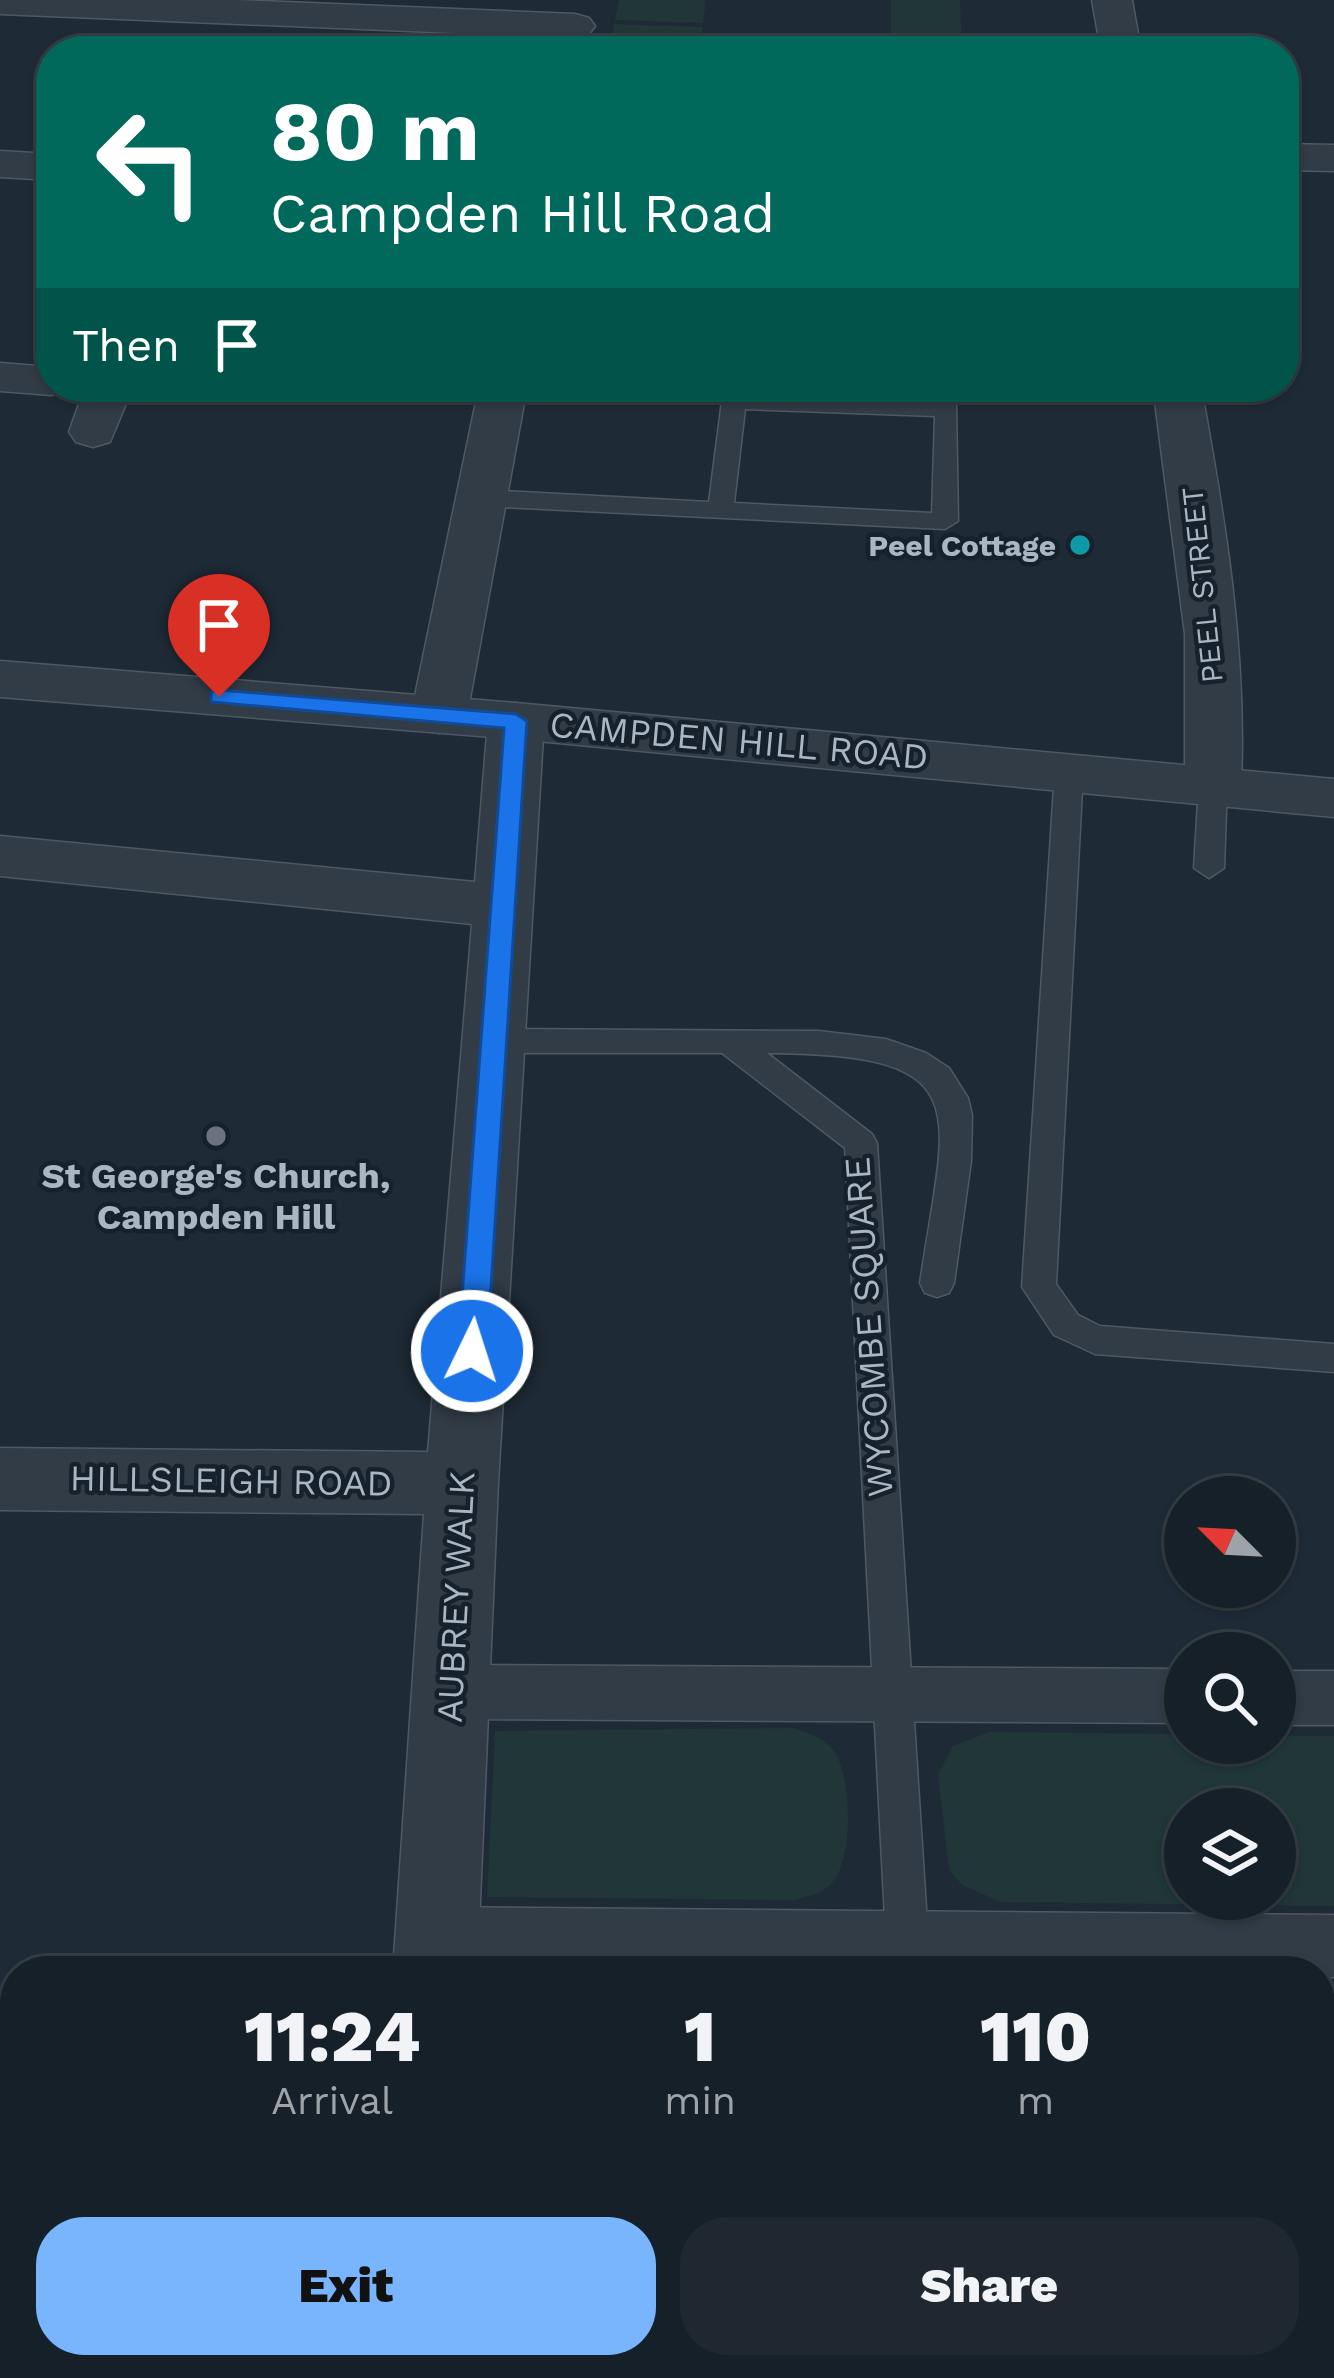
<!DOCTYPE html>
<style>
:root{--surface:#162028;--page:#1f2830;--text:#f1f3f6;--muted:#9ea3a8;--line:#353e45;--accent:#78b5fc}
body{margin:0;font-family:"Work Sans",sans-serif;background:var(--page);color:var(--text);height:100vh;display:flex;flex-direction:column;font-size:45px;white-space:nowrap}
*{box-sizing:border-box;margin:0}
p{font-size:39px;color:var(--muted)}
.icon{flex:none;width:66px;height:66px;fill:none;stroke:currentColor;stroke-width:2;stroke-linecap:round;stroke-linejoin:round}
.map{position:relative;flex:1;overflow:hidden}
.sheet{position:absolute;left:0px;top:1956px;width:1335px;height:423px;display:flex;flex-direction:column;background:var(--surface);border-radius:48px 48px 0 0;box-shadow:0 3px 9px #0004,0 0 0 3px var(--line)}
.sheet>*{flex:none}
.guide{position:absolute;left:36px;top:36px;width:1263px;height:366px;border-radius:48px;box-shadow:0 3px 9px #0004,0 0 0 3px var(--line);background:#00695c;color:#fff;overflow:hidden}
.needle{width:78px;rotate:294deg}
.fabs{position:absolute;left:1164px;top:1476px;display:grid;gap:24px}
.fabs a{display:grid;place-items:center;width:132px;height:132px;border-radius:50%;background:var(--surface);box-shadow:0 3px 9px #0004,0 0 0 3px var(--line);font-size:60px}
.pin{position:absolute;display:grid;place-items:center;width:102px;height:102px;color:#fff;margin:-123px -51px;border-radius:50% 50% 50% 0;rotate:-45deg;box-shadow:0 0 12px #0007}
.pin .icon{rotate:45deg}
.me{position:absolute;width:132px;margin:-66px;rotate:4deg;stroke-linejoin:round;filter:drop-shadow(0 0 9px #0008)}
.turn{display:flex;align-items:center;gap:42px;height:252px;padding:0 36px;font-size:54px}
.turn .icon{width:156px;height:156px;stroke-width:2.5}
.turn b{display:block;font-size:84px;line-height:102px}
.then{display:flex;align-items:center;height:114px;padding:0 36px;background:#0003;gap:24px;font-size:45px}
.eta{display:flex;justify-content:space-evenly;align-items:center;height:204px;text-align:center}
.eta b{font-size:72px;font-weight:800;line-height:84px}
.cta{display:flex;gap:24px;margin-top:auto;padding:24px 36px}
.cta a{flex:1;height:138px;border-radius:48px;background:var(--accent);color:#111;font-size:48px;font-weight:800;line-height:138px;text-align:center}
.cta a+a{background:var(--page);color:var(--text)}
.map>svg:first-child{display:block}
</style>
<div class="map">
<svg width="1334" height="2378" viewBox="0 0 1334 2378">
<rect width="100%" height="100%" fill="#1e2a36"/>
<g fill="#203637" fill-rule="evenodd">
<path d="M 619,0 L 706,0 L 703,23 L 615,20 Z"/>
<path d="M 891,0 L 960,0 L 962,51 L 891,51 Z"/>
<path d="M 614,24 L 703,27 L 700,51 L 609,51 Z"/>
<path d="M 794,1728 C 809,1733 824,1738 834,1751 C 852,1776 855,1865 829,1886 C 819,1894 806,1897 794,1900 L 487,1897 L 495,1731 Z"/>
<path d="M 989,1732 L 1185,1734 L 1185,1743 L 1275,1743 L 1275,1736 L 1334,1736 L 1334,1906 L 1001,1902 L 962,1885 L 949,1870 L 938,1774 L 953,1746 ZM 1275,1809 L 1275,1899 L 1185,1899 L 1185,1809 Z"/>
</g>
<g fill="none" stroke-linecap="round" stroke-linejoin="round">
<g stroke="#4f5965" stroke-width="3">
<g id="service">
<path d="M 734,394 L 956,404 L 958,521 L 945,529 L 482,506 L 469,498 L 482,490 L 709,502 L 722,401 ZM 745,409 L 935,416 L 932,513 L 734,503 Z"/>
<path d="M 1069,762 L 1083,771 L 1056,1284 L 1078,1315 L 1100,1326 L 1334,1344 L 1334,1372 L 1095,1354 L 1054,1335 L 1022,1287 L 1055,771 Z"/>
<path d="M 1213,774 L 1227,784 L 1224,868 L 1209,878 L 1194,868 L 1199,784 Z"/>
<path d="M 495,1029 L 819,1031 L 886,1039 L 926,1053 L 949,1068 L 968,1098 L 972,1115 L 971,1161 L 954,1283 L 949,1293 L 937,1297 L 925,1293 L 920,1283 C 946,1107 982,1054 767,1053 L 872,1134 L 877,1143 L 928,1939 L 922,1953 L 907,1959 L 892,1953 L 886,1939 L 845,1148 L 722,1053 L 495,1053 L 484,1049 L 479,1041 L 484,1033 Z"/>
</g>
</g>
<g stroke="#4f5965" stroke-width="3">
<g id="pedestrian">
<path d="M 450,1665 L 1185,1669 L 1185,1723 L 450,1719 L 429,1711 L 420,1692 L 429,1673 Z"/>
<rect x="1275" y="1671" width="59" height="54"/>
<path d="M 436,1907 L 1334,1915 L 1334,1977 L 1320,1977 L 1320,1971 L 436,1969 L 413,1960 L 404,1938 L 413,1916 Z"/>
</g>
</g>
<g stroke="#4f5965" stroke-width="3">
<g id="minor">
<path d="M 0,0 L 236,0 L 575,14 L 589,18 L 595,26 L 589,34 L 575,38 L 0,14 Z"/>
<path d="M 1092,0 L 1132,0 L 1141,51 L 1101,51 Z"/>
<path d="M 1284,144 L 1334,145 L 1334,171 L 1284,170 Z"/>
<path d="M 0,151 L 51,154 L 51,180 L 0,177 Z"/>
<path d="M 0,363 L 51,367 L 51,387 L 71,387 L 51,395 L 0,391 Z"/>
<path d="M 85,387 L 133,387 L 110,442 L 93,447 L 76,442 L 69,432 Z"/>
<path d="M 479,387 L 527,387 L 467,715 L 459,728 L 439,733 L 419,728 L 411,715 Z"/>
<path d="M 1153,387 L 1201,387 C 1225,519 1247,649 1241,784 L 1233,797 L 1213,803 L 1193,797 L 1185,784 L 1185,634 Z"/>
<path d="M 516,703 L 536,708 L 544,721 L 498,1483 L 477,1971 L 393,1971 L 424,1514 L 0,1510 L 0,1448 L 428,1452 L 472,924 L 0,876 L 0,836 L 475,882 L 488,721 L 496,708 Z"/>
<path d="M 368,2364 L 460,2364 L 459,2378 L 367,2378 Z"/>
</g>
</g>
<g stroke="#4f5965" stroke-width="3">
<path id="tertiary" d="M 0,661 L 516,703 L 1334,779 L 1334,817 L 516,739 L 0,697 Z"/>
</g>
<use href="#service" fill="#313c47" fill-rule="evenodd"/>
<use href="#pedestrian" fill="#313c47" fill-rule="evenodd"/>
<use href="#minor" fill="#313c47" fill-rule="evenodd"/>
<use href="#tertiary" fill="#313c47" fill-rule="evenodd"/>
</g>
<path fill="#1a73e8" stroke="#114b97" stroke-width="3" d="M 219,690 L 516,714 L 527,721 L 487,1351 L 482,1359 L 462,1359 L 458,1351 L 504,728 L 211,702 L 211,692 Z"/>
<circle fill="#0f9aa8" stroke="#17212b" stroke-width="4.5" cx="1080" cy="545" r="12"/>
<circle fill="#6b7280" stroke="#17212b" stroke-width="4.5" cx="216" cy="1136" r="12"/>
<g text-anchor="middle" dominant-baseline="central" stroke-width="9" stroke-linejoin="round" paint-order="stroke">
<g font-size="30" font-weight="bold" fill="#abb6c4" stroke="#17212b" text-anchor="end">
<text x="1056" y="545">Peel Cottage</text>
</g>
<g font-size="30" fill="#abb6c4" stroke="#17212b">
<text transform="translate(1202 585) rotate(-96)">PEEL STREET</text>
</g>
<g font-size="36" fill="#abb6c4" stroke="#17212b">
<text transform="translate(739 741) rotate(5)">CAMPDEN HILL ROAD</text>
<text transform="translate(869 1327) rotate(-94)">WYCOMBE SQUARE</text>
<text transform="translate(231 1481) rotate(1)">HILLSLEIGH ROAD</text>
<text transform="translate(456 1597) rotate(-87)">AUBREY WALK</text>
</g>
<g font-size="36" font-weight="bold" fill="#abb6c4" stroke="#17212b">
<text x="216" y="1176">St George's Church,<tspan x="216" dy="41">Campden Hill</tspan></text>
</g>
</g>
</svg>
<div class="fabs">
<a><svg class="needle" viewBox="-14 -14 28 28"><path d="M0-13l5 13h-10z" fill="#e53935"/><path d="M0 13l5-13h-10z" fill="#9ea3a8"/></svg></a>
<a><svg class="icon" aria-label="search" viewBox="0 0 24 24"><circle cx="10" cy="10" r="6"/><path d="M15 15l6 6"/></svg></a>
<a><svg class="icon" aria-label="layers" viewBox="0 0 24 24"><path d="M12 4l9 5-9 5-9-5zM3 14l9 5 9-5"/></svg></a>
</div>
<div class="pin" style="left:219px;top:697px;background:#d93025"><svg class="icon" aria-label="arrive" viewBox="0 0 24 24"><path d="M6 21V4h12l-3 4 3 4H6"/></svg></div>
<svg class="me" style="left:472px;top:1351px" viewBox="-20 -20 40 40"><circle r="17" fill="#1a73e8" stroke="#fff" stroke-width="3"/><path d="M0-11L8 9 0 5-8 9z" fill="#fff"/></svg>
<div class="guide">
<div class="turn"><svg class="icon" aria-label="left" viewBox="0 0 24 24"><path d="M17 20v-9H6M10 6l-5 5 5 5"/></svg><div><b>80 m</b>Campden Hill Road</div></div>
<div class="then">Then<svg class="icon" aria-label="arrive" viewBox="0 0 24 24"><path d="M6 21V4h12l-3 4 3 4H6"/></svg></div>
</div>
<section class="sheet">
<div class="eta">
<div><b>11:24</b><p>Arrival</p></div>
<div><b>1</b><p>min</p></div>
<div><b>110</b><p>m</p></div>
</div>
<div class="cta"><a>Exit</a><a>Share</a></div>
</section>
</div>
